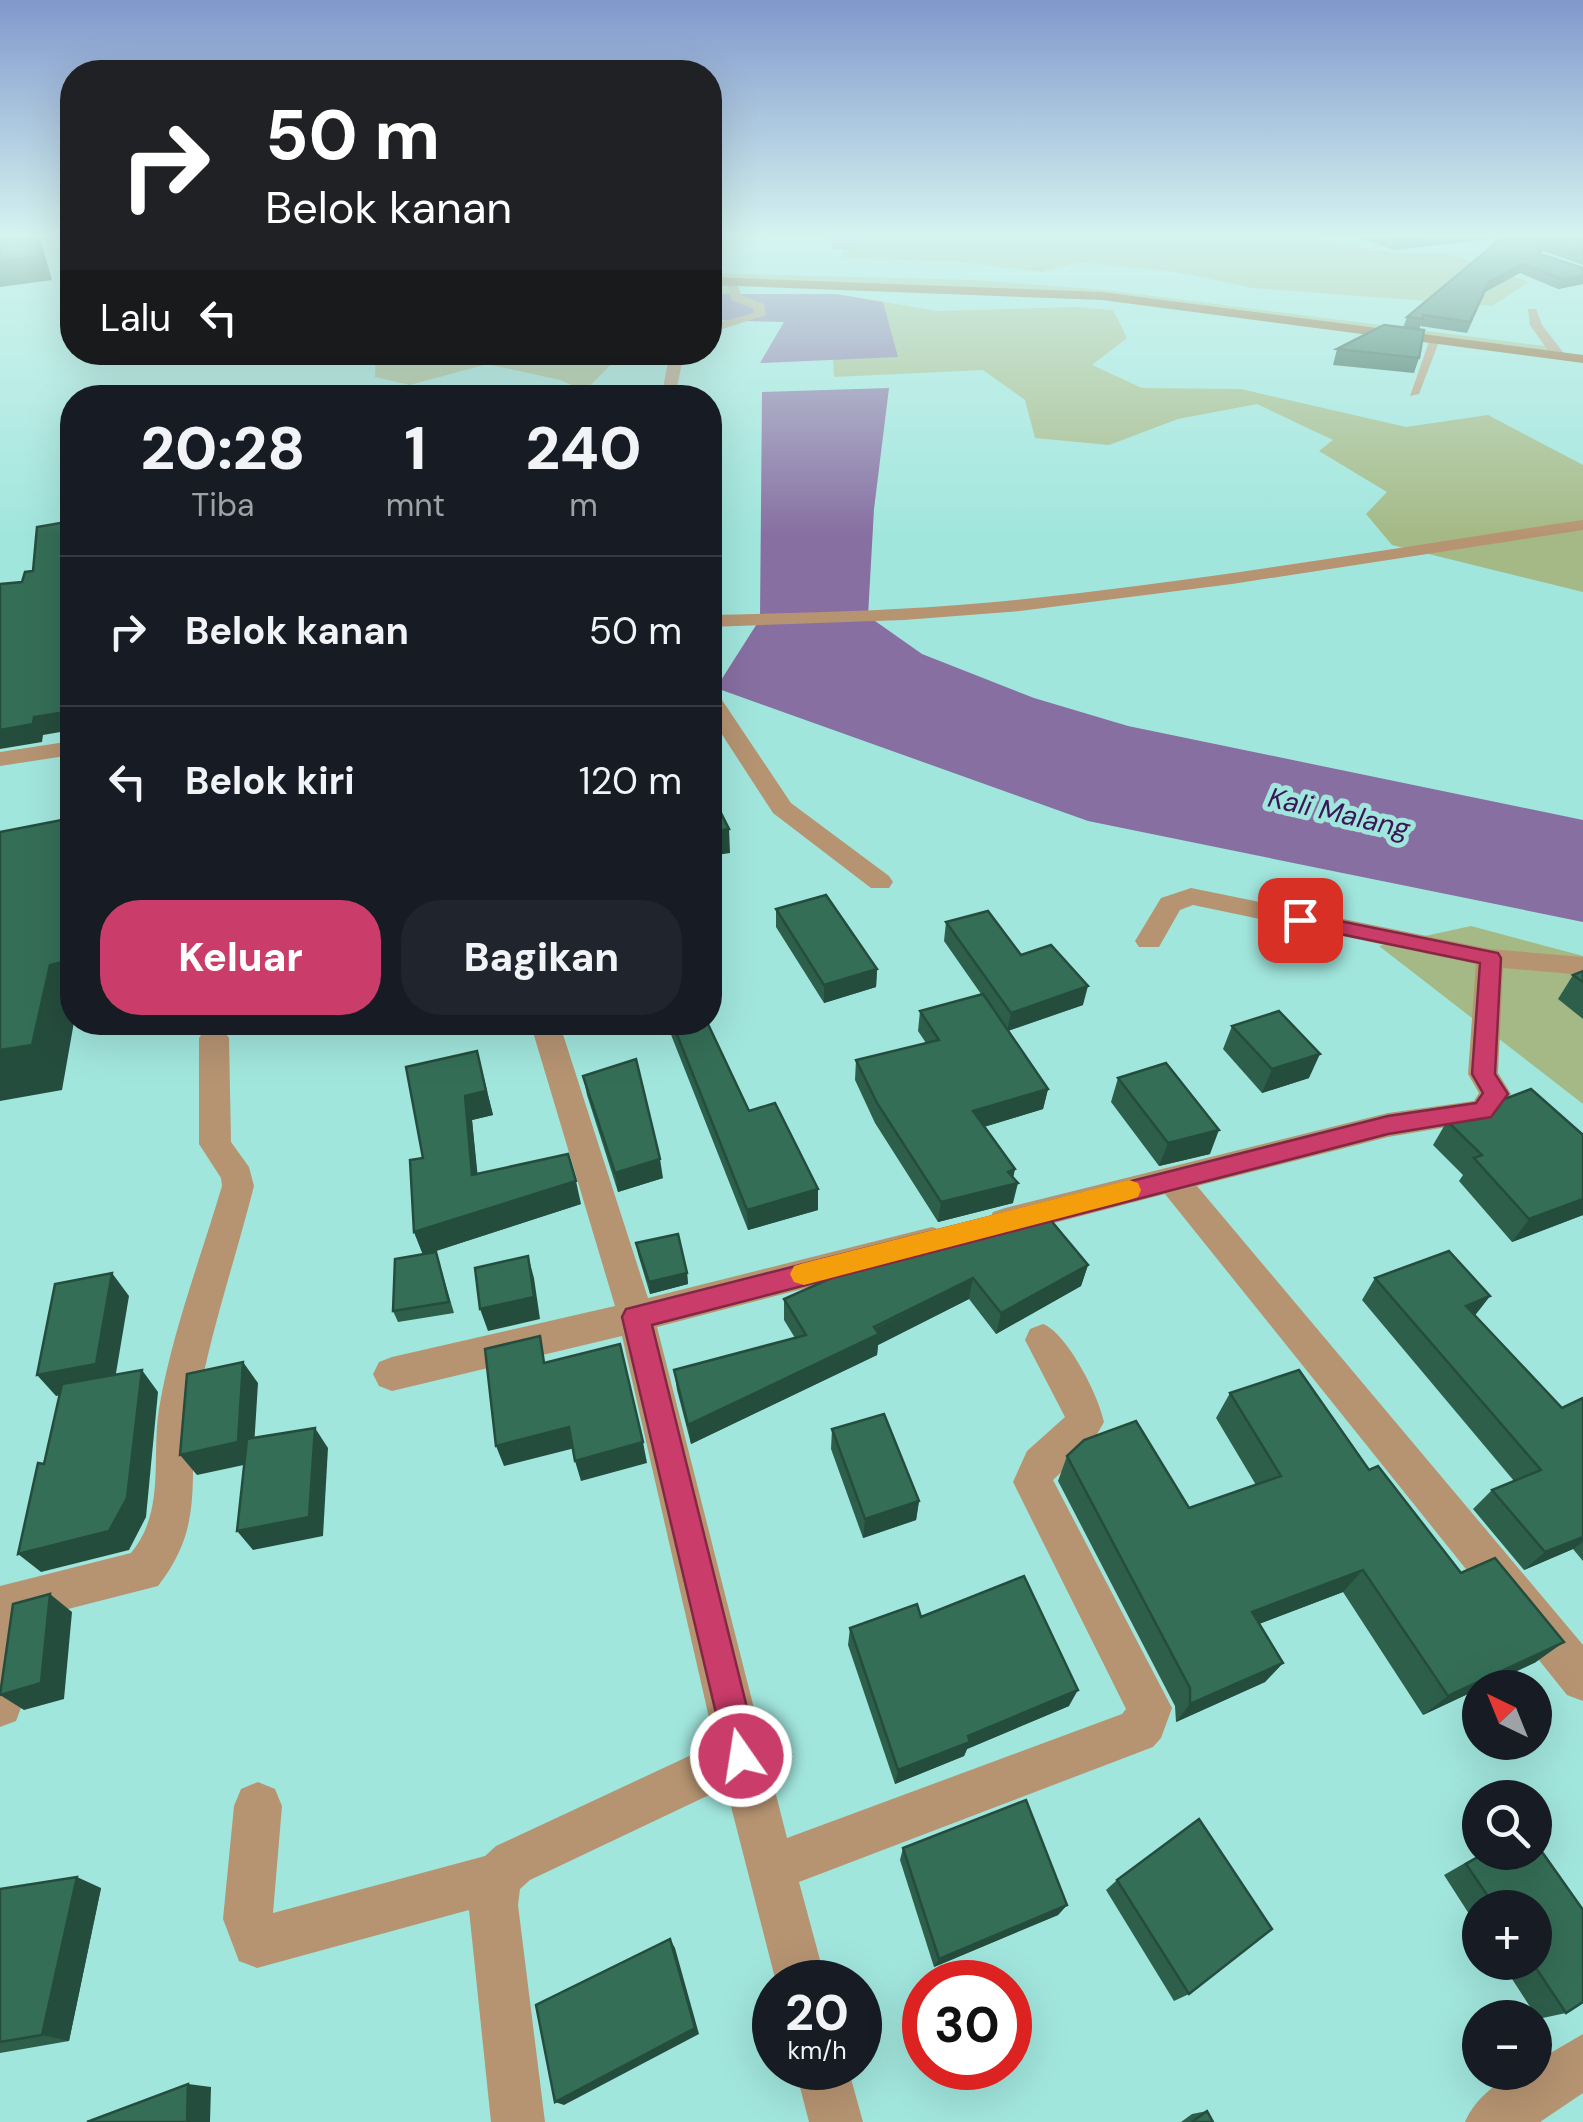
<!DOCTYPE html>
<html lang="id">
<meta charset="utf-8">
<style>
:root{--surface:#171b24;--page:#20242c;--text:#f1f3f6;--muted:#9ea1a6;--line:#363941;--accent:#ca3c69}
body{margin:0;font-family:"DM Sans",sans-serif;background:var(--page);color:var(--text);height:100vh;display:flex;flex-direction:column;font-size:38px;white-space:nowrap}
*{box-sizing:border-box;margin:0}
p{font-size:32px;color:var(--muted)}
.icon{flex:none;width:55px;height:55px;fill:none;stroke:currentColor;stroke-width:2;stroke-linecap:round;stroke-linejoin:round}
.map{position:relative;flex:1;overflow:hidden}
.sheet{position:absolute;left:60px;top:385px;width:662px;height:650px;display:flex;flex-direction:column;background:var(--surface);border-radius:40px;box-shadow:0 10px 40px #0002}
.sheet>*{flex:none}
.guide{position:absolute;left:60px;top:60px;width:662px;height:305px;border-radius:40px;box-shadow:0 10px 40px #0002;background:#202124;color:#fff;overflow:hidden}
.needle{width:65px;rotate:317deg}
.buttons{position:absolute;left:1462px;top:1670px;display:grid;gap:20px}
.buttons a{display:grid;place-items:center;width:90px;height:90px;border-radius:50%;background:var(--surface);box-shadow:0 10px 40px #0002;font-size:50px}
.speed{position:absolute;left:752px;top:1960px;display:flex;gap:20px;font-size:50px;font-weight:700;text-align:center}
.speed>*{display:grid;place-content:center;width:130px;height:130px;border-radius:50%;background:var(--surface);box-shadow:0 10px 40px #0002;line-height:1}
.speed small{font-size:25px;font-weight:400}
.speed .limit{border:15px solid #d22;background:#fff;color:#111}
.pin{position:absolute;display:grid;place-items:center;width:85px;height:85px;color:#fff;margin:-42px;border-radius:20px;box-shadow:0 5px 15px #0006}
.me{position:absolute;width:110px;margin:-55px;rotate:347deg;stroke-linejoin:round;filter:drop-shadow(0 0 8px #0008)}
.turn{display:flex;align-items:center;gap:35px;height:210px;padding:0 40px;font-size:45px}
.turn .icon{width:130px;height:130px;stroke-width:2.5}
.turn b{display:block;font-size:70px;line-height:85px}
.then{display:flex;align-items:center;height:95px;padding:0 40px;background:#0003;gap:20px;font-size:38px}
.eta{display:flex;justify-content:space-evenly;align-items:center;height:170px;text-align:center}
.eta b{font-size:60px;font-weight:800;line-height:70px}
.action{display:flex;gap:20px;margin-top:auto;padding:20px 40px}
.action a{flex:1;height:115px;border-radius:40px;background:var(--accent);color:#fff;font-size:40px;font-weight:800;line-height:115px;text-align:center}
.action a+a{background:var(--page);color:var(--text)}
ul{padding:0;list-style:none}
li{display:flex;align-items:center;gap:30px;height:150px;padding:0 40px;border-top:2px solid var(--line)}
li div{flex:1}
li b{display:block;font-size:38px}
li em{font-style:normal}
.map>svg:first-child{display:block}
</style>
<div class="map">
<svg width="1583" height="2122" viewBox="0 0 1583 2122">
<rect width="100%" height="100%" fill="#a1e6dd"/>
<g fill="#a5b986">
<path d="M 846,238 L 1310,238 L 1396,253 L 1445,253 L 1529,282 L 1492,306 L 1253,288 L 1176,272 L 1079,262 L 1042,272 L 960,262 L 842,258 Z"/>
<path d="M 710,273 L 974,280 L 1106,290 L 1552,347 L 1559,356 L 1102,296 L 732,282 L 734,296 L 710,294 Z"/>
<path d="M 836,294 L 937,311 L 1076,307 L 1113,310 L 1127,338 L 1092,365 L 1142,388 L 1241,389 L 1406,427 L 1488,415 L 1583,465 L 1583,592 L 1392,545 L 1366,514 L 1387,492 L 1319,451 L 1333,440 L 1257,404 L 1178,419 L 1109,445 L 1035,438 L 1025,400 L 983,370 L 834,377 L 831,325 Z"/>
<path d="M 376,353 L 376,352 L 622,353 L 585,391 L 560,380 L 487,364 L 410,385 L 375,377 Z"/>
<path d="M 1471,926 L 1583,956 L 1583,1104 L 1379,946 Z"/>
</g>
<g fill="#876fa2">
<path d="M 710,294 L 836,294 L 883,302 L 898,357 L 760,363 L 784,322 L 710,320 Z"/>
<path d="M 889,388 L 874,509 L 868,616 L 922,654 L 1034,698 L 1128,726 L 1583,820 L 1583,922 L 1088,821 L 716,688 L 760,619 L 762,392 Z"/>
</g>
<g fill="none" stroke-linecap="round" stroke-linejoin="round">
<g fill="#876fa2" fill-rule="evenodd">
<path d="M 830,238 L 860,238 L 855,249 L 833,249 Z"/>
<path d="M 810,618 L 830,623 L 838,635 L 839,666 L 1058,728 L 1067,741 L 1058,754 L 1036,760 L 789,688 C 777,670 778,642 790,623 Z"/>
</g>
<path fill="#b69472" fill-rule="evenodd" d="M 1435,336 L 1440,339 L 1419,394 L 1410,396 L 1430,339 Z"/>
<g fill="#b69472" fill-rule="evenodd">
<path d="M 710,238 L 716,238 L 710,243 Z"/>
<path d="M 727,279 L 735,279 L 741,295 L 764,304 L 766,315 L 710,333 L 710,325 L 754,313 L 754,309 L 731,300 Z"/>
<path d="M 1528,309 L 1536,309 L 1542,325 L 1566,356 L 1564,359 L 1554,359 L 1530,325 Z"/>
<path d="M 670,352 L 684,352 L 675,398 L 661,398 Z"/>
<path d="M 1583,520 L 1583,530 L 1232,584 L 1020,611 L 904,620 L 710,627 L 710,615 C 801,613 892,611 983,603 C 1184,585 1383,549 1583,520 Z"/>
<path d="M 710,693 L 718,694 L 791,803 L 889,876 L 893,882 L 889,888 L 871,888 L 773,813 L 710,716 Z"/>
<path d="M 72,741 L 72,755 L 0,766 L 0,752 Z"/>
<path d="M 1191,888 L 1490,949 L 1583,957 L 1583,975 L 1503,968 L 1498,1073 L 1511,1094 L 1494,1119 L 1388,1137 L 1197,1186 L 1583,1645 L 1583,1701 L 1567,1695 L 1165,1194 L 1005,1236 L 993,1232 L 988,1222 L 993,1212 L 1005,1208 L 1388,1113 L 1474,1101 L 1479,1093 L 1468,1074 L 1476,964 L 1193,905 L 1180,910 L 1159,947 L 1139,947 L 1135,941 L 1161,898 Z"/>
<path d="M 530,1022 L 559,1022 L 648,1298 L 932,1227 L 944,1231 L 949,1241 L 944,1251 L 932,1255 L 657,1327 L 787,1838 L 1122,1714 L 1126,1709 L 1013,1482 L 1027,1451 L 1065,1417 L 1025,1340 L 1030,1329 L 1043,1324 C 1067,1333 1099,1396 1104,1422 L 1092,1443 L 1053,1480 L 1172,1708 L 1161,1738 L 1153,1747 L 799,1882 L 826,1982 L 776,1982 L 726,1787 L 530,1880 L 520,1889 L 518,1905 L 545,2122 L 491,2122 L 469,1910 L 257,1968 L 239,1961 L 223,1919 L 234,1806 L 241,1789 L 258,1782 L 275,1789 L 282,1806 L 273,1913 L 485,1856 L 496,1846 L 715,1744 L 622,1336 L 392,1391 L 379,1386 L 373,1374 L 379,1362 L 392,1357 L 615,1306 Z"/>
<path d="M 214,1027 L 224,1031 L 229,1038 L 231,1142 L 249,1167 L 254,1186 C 236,1257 211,1330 198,1402 C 185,1473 209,1521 158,1586 L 33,1618 L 22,1705 L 16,1721 L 0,1727 L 0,1586 L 131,1553 C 167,1510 150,1454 160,1403 C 173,1330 201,1257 222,1186 L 221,1178 L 199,1144 L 199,1038 L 204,1031 Z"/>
<path d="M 1583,2034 L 1583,2093 L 1540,2122 L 1465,2122 C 1476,2096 1506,2072 1535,2072 L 1535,2062 Z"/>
<path d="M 795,2068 L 848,2068 L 863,2122 L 809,2122 Z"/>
</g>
<path fill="#8e5d26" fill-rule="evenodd" d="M 710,277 L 1102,292 L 1583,355 L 1583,363 L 1102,300 L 710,285 Z"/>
</g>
<g fill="#2e5f4b">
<path d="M 1361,238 L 1498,238 L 1394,250 Z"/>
<path d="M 1502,238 L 1583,238 L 1583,265 L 1543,251 L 1540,254 L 1583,268 L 1583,284 L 1558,289 L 1520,273 L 1485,292 L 1467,333 L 1420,326 L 1419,358 L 1414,373 L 1333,365 L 1337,349 L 1403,328 L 1407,317 Z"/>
<path d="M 710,548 L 715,555 L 716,571 L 710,571 Z"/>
<path d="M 776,909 L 877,969 L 876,987 L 824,1003 L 776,927 Z"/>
<path d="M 946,922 L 1021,955 L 1083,1005 L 1008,1031 L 1048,1089 L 1043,1109 L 984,1127 L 1013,1178 L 1013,1203 L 938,1222 L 875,1123 L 855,1080 L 856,1060 L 926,1043 L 918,1031 L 920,1011 L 981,994 L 944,941 Z"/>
<path d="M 1583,971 L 1583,1019 L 1558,999 L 1573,975 Z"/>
<path d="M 666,1022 L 707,1022 L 749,1111 L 818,1210 L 748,1230 Z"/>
<path d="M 1232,1026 L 1309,1078 L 1262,1093 L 1223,1049 Z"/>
<path d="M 477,1051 L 493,1115 L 472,1120 L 477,1174 L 581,1204 L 427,1254 L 436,1252 L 454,1313 L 398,1322 L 393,1311 L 423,1254 L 414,1232 L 423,1158 Z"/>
<path d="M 583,1076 L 663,1178 L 618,1192 L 587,1095 Z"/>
<path d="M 1118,1078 L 1210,1154 L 1159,1166 L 1111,1102 Z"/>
<path d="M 1447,1121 L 1583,1215 L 1512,1242 L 1459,1181 L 1463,1175 L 1433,1145 Z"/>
<path d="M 636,1243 L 687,1273 L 688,1284 L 650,1294 L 638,1254 Z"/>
<path d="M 1088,1265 L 1081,1286 L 996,1334 L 969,1299 L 878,1345 L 877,1355 L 691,1444 L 677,1390 L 674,1370 L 795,1338 L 784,1320 L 784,1299 Z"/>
<path d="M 1375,1278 L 1490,1296 L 1475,1315 L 1562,1408 L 1583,1398 L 1583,1561 L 1573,1549 L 1524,1570 L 1473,1509 L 1492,1490 L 1514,1481 L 1362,1300 Z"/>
<path d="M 1230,1393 L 1369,1470 L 1461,1573 L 1536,1662 L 1423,1715 L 1343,1592 L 1259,1624 L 1283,1663 L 1265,1682 L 1176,1722 L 1175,1706 L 1058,1481 L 1067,1456 L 1189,1508 L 1256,1485 L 1216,1418 Z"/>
<path d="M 832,1429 L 919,1501 L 916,1520 L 863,1538 L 831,1449 Z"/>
<path d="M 921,1617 L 1069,1706 L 967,1749 L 964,1756 L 895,1784 L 848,1645 L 850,1628 Z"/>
<path d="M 903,1848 L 1067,1905 L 1058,1915 L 934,1967 L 900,1860 Z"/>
<path d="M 1484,1852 L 1535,1852 L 1566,2013 L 1538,2019 L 1501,1962 L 1535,1962 L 1535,1908 L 1480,1908 L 1480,1931 L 1444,1875 Z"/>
<path d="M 1117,1880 L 1189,1994 L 1174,2001 L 1106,1890 Z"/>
<path d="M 101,1888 L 69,2041 L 0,2053 L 0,1889 Z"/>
<path d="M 1207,2111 L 1213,2122 L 1181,2122 L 1192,2114 Z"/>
</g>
<g fill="#254d3d">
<path d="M 37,238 L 40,238 L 52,280 L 0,287 L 0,261 Z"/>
<path d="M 1423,238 L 1498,238 L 1394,250 L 1397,241 Z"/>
<path d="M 1523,264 L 1520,273 L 1485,292 L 1467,333 L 1489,282 Z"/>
<path d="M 1583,275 L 1583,284 L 1558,289 L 1562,279 Z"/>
<path d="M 72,711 L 72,730 L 43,735 L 42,742 L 0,749 L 0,730 L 34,717 Z"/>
<path d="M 729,829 L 730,853 L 710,856 L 710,832 Z"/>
<path d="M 72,872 L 72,1022 L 74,1022 L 62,1090 L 0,1101 L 0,1050 L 50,965 Z"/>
<path d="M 877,969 L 876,987 L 824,1003 L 824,985 Z"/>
<path d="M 1088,986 L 1083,1005 L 1007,1031 L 1011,1013 Z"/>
<path d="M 311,1022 L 350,1022 L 314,1030 Z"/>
<path d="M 477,1051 L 493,1115 L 472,1120 L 480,1198 L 472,1175 L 465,1096 Z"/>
<path d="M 1320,1054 L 1309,1078 L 1262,1093 L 1272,1069 Z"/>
<path d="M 1048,1089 L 1043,1109 L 970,1131 L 973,1111 Z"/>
<path d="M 1219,1130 L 1210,1154 L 1159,1166 L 1168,1143 Z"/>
<path d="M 660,1159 L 663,1178 L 618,1192 L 615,1173 Z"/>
<path d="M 1015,1169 L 1012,1184 L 1018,1183 L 1013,1203 L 938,1222 L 941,1202 Z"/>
<path d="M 576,1181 L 581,1204 L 423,1255 L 414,1232 Z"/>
<path d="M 818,1189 L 818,1210 L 748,1230 L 747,1210 Z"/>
<path d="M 1583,1199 L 1583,1215 L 1512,1242 L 1529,1219 Z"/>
<path d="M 528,1256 L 534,1278 L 540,1319 L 488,1331 L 480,1309 Z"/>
<path d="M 1088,1265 L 1081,1286 L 996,1334 L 1001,1313 Z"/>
<path d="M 112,1273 L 129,1296 L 114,1385 L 56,1396 L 37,1375 Z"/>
<path d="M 687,1273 L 688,1284 L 650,1294 L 649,1282 Z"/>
<path d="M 973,1278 L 969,1299 L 878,1345 L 877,1355 L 691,1444 L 688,1425 Z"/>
<path d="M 1490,1296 L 1473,1318 L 1466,1306 Z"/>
<path d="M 243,1362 L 258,1383 L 253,1463 L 197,1475 L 180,1455 Z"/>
<path d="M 142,1370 L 158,1392 L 146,1517 L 129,1550 L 41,1572 L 18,1554 Z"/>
<path d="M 569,1427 L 575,1448 L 504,1466 L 496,1446 Z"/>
<path d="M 315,1428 L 328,1448 L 323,1536 L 253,1550 L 237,1531 Z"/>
<path d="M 643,1442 L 647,1463 L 581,1481 L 575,1461 Z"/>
<path d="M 919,1501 L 916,1520 L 863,1538 L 865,1519 Z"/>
<path d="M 1583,1537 L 1583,1542 L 1573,1549 L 1524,1570 L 1545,1552 Z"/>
<path d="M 1363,1570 L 1343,1592 L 1235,1633 L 1252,1612 Z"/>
<path d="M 50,1594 L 72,1612 L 64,1699 L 24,1710 L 0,1695 Z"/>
<path d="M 1564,1642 L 1536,1662 L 1423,1715 L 1448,1696 Z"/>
<path d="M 1283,1663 L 1265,1682 L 1176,1722 L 1190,1704 Z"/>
<path d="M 1078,1690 L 1069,1706 L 967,1749 L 964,1756 L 895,1784 L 898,1770 L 968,1736 Z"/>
<path d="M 77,1877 L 101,1888 L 69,2041 L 42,2035 Z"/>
<path d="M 1067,1905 L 1058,1915 L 934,1967 L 939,1959 Z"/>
<path d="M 670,1939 L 675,1948 L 699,2034 L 564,2105 L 555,2102 Z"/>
<path d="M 188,2084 L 211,2087 L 210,2122 L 187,2122 Z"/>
</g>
<g fill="#356e57" stroke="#254d3d" stroke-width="2.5">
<path d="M 0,238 L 37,238 L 42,256 L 0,261 Z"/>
<path d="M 1388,238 L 1423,238 L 1397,241 Z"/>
<path d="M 1502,238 L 1583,238 L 1583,254 L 1547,242 L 1539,248 L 1540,254 L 1583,268 L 1583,275 L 1562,279 L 1523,264 L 1489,282 L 1470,322 L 1423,315 L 1423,319 L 1407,317 Z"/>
<path d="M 1384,325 L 1424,330 L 1419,358 L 1337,349 Z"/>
<path d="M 72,521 L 72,711 L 34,717 L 33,724 L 0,730 L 0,584 L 22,582 L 25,572 L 33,571 L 37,527 Z"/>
<path d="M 710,791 L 729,829 L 710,832 Z"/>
<path d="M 72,818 L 72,872 L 66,961 L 50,965 L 32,1045 L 0,1050 L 0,832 Z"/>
<path d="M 826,895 L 877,969 L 824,985 L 776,909 Z"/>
<path d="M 988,911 L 1021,955 L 1051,945 L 1088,986 L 1011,1013 L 946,922 Z"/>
<path d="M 1583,971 L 1583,982 L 1573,975 Z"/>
<path d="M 983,994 L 1048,1089 L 973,1111 L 1015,1169 L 1008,1172 L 1018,1183 L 941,1202 L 877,1103 L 856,1060 L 939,1040 L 920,1011 Z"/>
<path d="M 1279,1011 L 1320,1054 L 1272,1069 L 1232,1026 Z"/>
<path d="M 672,1022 L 707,1022 L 749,1111 L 775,1103 L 818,1189 L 747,1210 Z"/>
<path d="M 477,1051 L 486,1091 L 465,1096 L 472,1175 L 568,1154 L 576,1181 L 414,1232 L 410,1160 L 423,1158 L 406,1067 Z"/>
<path d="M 636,1059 L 660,1159 L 615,1173 L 583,1076 Z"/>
<path d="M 1166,1063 L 1219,1130 L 1168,1143 L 1118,1078 Z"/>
<path d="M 1531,1089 L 1583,1135 L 1583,1199 L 1529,1219 L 1474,1158 L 1482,1155 L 1447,1121 Z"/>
<path d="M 1043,1211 L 1088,1265 L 1001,1313 L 973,1278 L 874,1327 L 879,1334 L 688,1425 L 674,1370 L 806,1335 L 784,1299 L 903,1246 Z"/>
<path d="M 678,1234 L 687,1273 L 649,1282 L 636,1243 Z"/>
<path d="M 1449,1251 L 1490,1296 L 1466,1306 L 1562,1408 L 1583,1398 L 1583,1537 L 1545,1552 L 1492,1490 L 1541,1470 L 1375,1278 Z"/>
<path d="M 436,1252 L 449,1302 L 393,1311 L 395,1259 Z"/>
<path d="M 528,1256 L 534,1297 L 480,1309 L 475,1268 Z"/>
<path d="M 112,1273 L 96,1364 L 37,1375 L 55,1284 Z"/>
<path d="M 540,1336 L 544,1363 L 620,1344 L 643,1442 L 575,1461 L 569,1427 L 496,1446 L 485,1349 Z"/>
<path d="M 243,1362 L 238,1442 L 180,1455 L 187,1374 Z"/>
<path d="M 142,1370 L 127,1498 L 109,1531 L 18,1554 L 38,1463 L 44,1464 L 62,1384 Z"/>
<path d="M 1299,1370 L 1369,1470 L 1378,1466 L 1461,1573 L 1495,1558 L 1564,1642 L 1448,1696 L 1363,1570 L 1252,1612 L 1283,1663 L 1190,1704 L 1190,1688 L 1067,1456 L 1084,1440 L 1136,1421 L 1189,1508 L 1281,1476 L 1230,1393 Z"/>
<path d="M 884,1414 L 919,1501 L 865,1519 L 832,1429 Z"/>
<path d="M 315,1428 L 309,1517 L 237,1531 L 247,1439 Z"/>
<path d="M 1024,1576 L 1078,1690 L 968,1736 L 970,1742 L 898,1770 L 850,1628 L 917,1604 L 921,1617 Z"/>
<path d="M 50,1594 L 41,1683 L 0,1695 L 13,1604 Z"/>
<path d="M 1026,1800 L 1067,1905 L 939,1959 L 903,1848 Z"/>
<path d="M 1199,1819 L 1272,1929 L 1189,1994 L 1117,1880 Z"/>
<path d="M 1535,1842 L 1583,1910 L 1583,2002 L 1566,2013 L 1532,1962 L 1535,1962 L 1535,1908 L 1496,1908 L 1466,1864 L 1487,1852 L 1535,1852 Z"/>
<path d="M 77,1877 L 42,2035 L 0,2042 L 0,1889 Z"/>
<path d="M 670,1939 L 695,2028 L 555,2102 L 536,2005 Z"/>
<path d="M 188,2084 L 187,2122 L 87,2122 Z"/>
<path d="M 1207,2111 L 1213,2122 L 1192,2122 Z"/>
</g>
<linearGradient id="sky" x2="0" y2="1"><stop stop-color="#8198cc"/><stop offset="0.44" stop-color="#d5f4f0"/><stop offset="1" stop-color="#d5f4f0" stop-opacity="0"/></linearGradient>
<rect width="1583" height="535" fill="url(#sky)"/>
<path fill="#ca3c69" stroke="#832744" stroke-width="2.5" d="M 1300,913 L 1498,953 L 1501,958 L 1495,1074 L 1508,1094 L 1491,1117 L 1388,1134 L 652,1325 L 759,1756 L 754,1768 L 741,1773 L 729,1768 L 622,1317 L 626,1309 L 1388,1116 L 1476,1103 L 1483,1093 L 1472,1074 L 1480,963 L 1292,924 L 1292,915 Z"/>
<path fill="#f59e0b" d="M 1129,1180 L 1138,1183 L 1141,1190 L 1138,1197 L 1129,1200 L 804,1285 L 794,1282 L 790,1274 L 794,1266 L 804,1263 Z"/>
<g text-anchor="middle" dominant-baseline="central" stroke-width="10" stroke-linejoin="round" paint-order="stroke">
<g font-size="28" font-style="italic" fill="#3a1756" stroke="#a1e6dd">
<text transform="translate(1339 813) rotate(13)">Kali Malang</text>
</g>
</g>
</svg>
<div class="buttons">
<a><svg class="needle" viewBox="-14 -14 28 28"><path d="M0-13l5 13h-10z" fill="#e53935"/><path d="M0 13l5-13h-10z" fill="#9ea1a6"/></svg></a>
<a><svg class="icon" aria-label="search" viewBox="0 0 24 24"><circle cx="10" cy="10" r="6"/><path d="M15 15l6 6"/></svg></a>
<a>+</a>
<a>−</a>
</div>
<div class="speed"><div>20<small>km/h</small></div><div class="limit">30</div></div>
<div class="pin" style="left:1300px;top:920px;background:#d93025"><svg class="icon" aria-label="arrive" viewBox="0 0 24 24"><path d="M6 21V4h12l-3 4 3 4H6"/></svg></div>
<svg class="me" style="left:741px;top:1756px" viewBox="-20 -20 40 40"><circle r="17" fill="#ca3c69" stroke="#fff" stroke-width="3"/><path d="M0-11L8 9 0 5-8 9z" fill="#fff"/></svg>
<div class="guide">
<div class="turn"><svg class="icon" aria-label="right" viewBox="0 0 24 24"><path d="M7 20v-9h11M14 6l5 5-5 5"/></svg><div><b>50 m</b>Belok kanan</div></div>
<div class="then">Lalu<svg class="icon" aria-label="left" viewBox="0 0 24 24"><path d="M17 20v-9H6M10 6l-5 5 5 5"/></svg></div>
</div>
<section class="sheet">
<div class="eta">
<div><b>20:28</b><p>Tiba</p></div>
<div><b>1</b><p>mnt</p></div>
<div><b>240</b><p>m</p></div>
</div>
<ul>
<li><svg class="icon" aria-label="right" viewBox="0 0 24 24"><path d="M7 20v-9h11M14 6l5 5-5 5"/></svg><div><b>Belok kanan</b></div><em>50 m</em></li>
<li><svg class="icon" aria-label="left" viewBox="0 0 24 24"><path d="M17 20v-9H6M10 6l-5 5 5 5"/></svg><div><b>Belok kiri</b></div><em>120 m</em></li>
</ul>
<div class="action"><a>Keluar</a><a>Bagikan</a></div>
</section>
</div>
